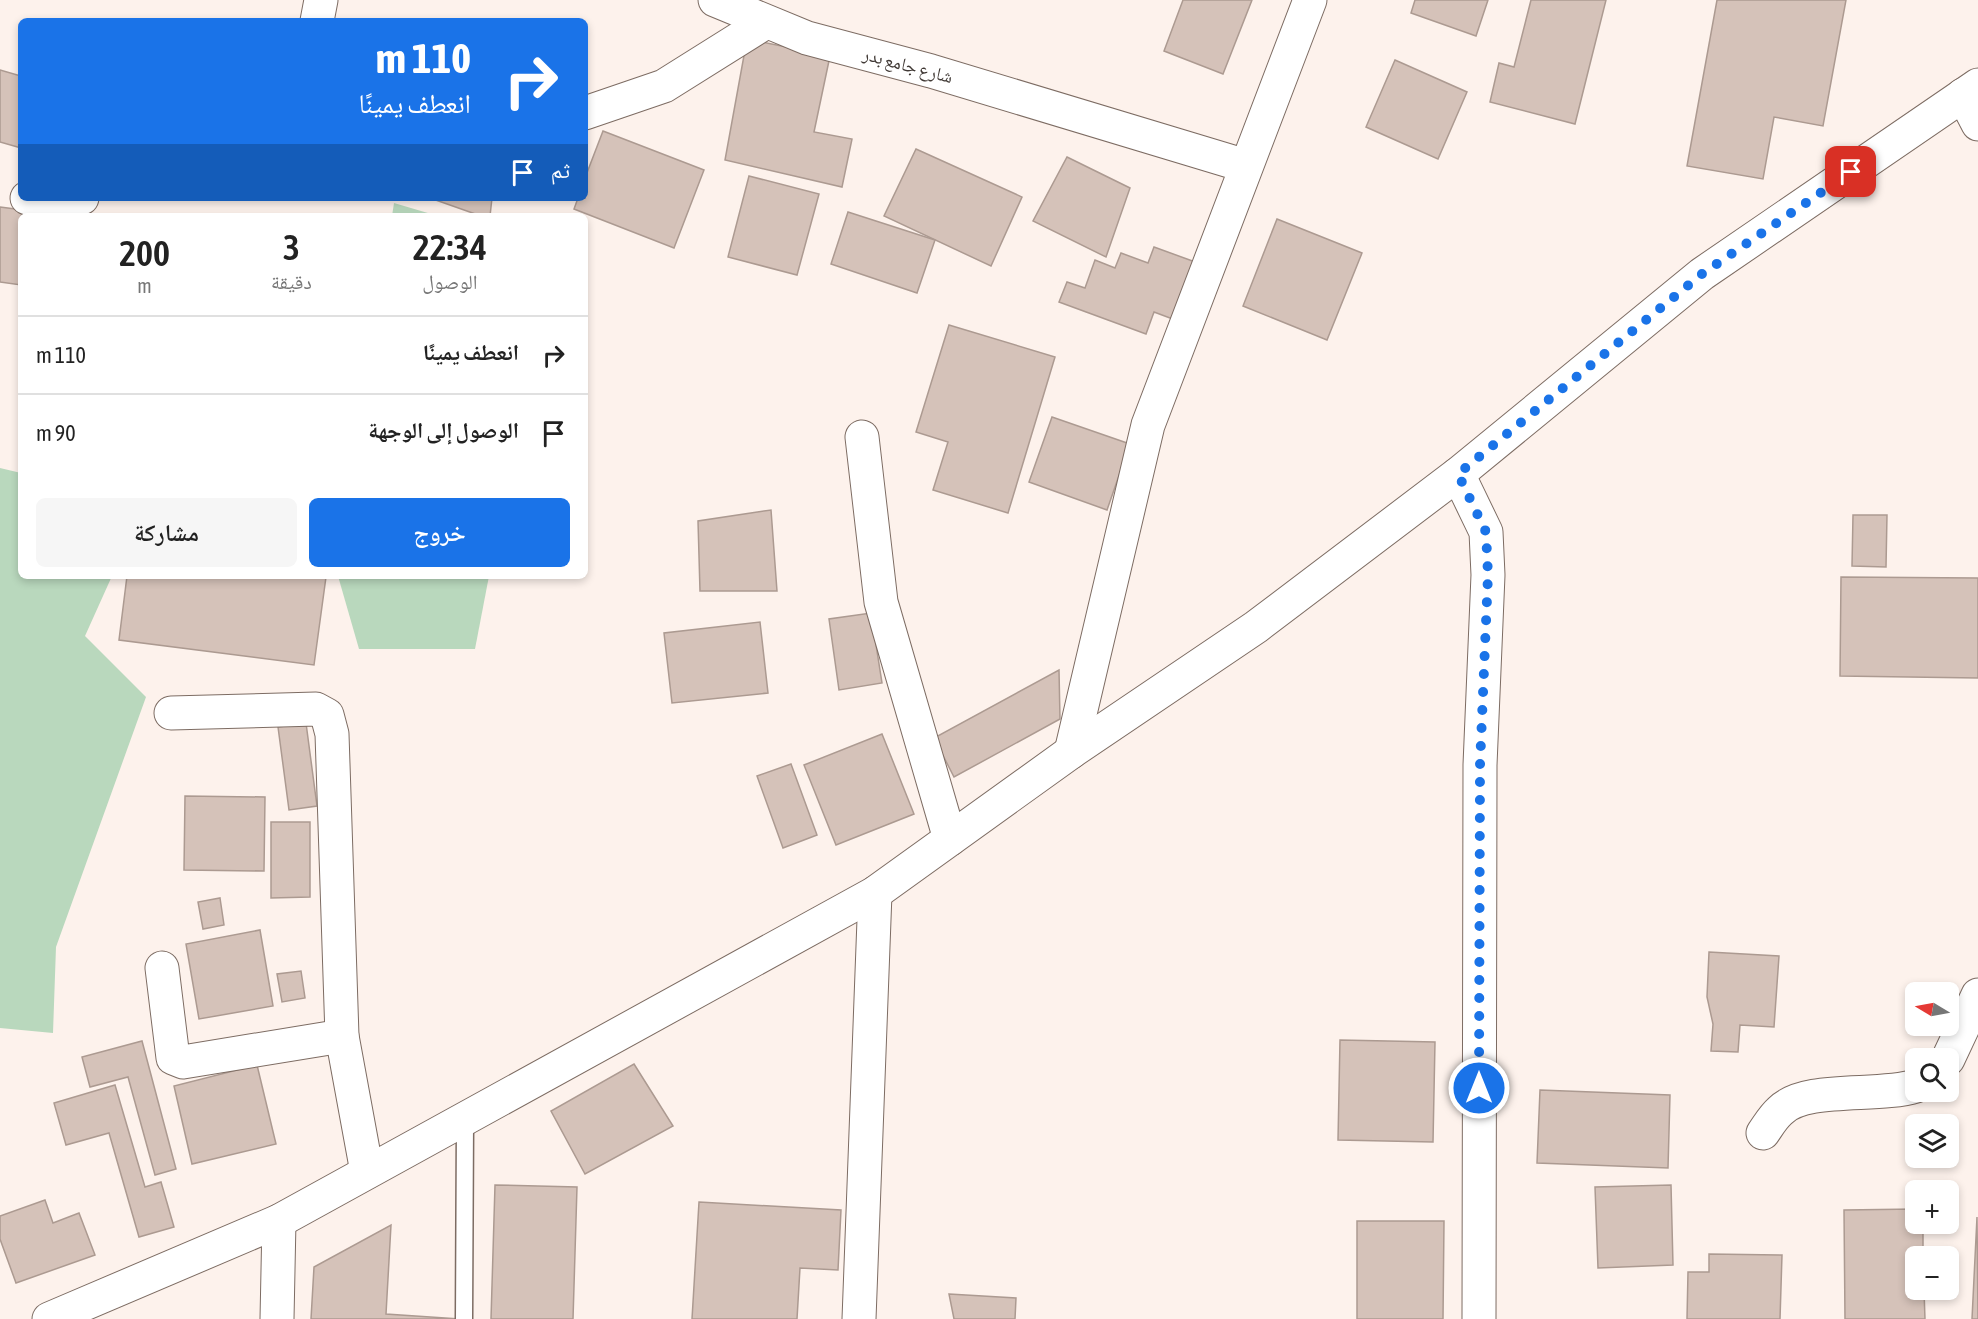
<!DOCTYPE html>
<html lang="ar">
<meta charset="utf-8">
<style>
:root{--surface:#fff;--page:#f6f6f6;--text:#222;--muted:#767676;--line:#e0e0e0;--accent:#1a73e8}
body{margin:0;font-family:"Asap Condensed","Noto Naskh Arabic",sans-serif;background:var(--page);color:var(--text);direction:rtl;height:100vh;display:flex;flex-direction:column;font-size:22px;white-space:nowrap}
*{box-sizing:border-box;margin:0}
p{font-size:20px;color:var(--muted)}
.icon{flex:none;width:33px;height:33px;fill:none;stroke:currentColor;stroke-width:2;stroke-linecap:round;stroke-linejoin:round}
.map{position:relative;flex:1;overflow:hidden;direction:ltr}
.side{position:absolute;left:18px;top:213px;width:570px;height:366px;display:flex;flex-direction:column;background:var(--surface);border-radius:9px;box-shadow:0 3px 9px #0003;direction:rtl}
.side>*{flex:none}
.top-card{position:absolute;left:18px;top:18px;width:570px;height:183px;border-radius:9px;box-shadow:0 3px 9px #0003;direction:rtl;background:#1a73e8;color:#fff;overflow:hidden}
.needle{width:39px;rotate:280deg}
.fabs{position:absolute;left:1905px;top:982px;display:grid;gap:12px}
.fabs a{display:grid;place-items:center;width:54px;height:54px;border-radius:9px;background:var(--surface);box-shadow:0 3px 9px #0003;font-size:30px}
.pin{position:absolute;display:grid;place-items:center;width:51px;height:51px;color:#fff;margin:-26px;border-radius:12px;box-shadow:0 3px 9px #0006}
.me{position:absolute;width:66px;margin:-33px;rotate:0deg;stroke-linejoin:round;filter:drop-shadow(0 0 4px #0008)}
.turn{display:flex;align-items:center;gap:21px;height:126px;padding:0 18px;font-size:27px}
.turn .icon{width:78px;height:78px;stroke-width:2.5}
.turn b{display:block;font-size:42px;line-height:51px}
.then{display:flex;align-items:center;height:57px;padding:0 18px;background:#0003;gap:12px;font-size:22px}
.eta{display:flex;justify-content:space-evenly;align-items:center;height:102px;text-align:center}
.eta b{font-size:36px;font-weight:600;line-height:42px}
.action{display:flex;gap:12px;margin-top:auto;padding:12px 18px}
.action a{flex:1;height:69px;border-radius:9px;background:var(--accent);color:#fff;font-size:24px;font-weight:600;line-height:69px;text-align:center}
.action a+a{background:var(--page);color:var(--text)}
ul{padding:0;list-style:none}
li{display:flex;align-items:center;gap:18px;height:78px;padding:0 18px;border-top:2px solid var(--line)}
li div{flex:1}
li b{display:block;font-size:22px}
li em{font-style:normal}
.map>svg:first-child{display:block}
</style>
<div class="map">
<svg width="1978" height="1319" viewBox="0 0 1978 1319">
<rect width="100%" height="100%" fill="#fdf2ec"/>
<g fill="#b9d8bd">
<path d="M 394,203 L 438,216 L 392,216 Z"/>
<path d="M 0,468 L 21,473 L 21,576 L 112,576 L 85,636 L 146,697 L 56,947 L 53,1033 L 0,1028 Z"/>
<path d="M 338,576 L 489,576 L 475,649 L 359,649 Z"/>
</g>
<g fill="#d5c2b9" stroke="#ac9a91" stroke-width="1.5">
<path d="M 1183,0 L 1252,0 L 1223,74 L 1164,51 Z"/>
<path d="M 1415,0 L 1488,0 L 1476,36 L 1411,13 Z"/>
<path d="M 1531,0 L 1606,0 L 1575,124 L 1490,102 L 1499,63 L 1514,67 Z"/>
<path d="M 1717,0 L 1846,0 L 1823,126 L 1774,117 L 1763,179 L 1687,166 Z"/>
<path d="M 747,39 L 830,56 L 814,132 L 852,139 L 842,187 L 725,160 Z"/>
<path d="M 1395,60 L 1467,92 L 1438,159 L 1366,127 Z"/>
<path d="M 0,70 L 21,76 L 21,148 L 0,142 Z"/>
<path d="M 603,131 L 704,170 L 674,248 L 574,209 L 578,198 L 585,198 L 585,178 Z"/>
<path d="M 916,149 L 1022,197 L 991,266 L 884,216 Z"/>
<path d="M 1067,157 L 1130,188 L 1106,257 L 1033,221 Z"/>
<path d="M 749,176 L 819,194 L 797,275 L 728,257 Z"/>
<path d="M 430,198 L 492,198 L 490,216 L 481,216 Z"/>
<path d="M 0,207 L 38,212 L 38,216 L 21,216 L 21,285 L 0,282 Z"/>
<path d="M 848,212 L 935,240 L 917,293 L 831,264 Z"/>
<path d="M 1277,219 L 1362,253 L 1327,340 L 1243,306 Z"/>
<path d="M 1154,247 L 1198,263 L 1178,321 L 1154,312 L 1146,334 L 1059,302 L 1067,282 L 1085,288 L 1095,260 L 1115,268 L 1121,253 L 1148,263 Z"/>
<path d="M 949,325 L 1055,357 L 1008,513 L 933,490 L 948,442 L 916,432 Z"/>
<path d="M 1052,417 L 1130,444 L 1107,510 L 1029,482 Z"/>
<path d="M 771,510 L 777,591 L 700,591 L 698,521 Z"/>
<path d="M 1853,515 L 1887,515 L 1886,567 L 1852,566 Z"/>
<path d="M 127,576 L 326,577 L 314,665 L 119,640 Z"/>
<path d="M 1841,577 L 1978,578 L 1978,678 L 1840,676 Z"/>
<path d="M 871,613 L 882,683 L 839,690 L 829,619 Z"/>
<path d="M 760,622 L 768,693 L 672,703 L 664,633 Z"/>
<path d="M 1059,670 L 1060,719 L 954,777 L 934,738 Z"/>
<path d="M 306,723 L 317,806 L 289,810 L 278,727 Z"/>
<path d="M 882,734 L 914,814 L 836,845 L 804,765 Z"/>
<path d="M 791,764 L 817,835 L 783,848 L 757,776 Z"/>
<path d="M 185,796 L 265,797 L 264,871 L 184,870 Z"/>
<path d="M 271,822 L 310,822 L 310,897 L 271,898 Z"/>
<path d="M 220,898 L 224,925 L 203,929 L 198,902 Z"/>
<path d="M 260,930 L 273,1006 L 199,1019 L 186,944 Z"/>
<path d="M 1709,952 L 1779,956 L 1774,1027 L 1740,1025 L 1738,1052 L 1711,1051 L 1713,1024 L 1707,997 Z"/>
<path d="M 301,971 L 305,998 L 282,1002 L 277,974 Z"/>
<path d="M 1340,1040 L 1435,1042 L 1433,1142 L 1338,1140 Z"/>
<path d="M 142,1041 L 176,1169 L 155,1175 L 128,1077 L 90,1087 L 82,1057 Z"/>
<path d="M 634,1064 L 673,1126 L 585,1174 L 551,1111 Z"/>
<path d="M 257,1065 L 276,1144 L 192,1164 L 174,1086 Z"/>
<path d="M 115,1085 L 145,1187 L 161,1182 L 174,1227 L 139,1237 L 109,1133 L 66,1145 L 54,1103 Z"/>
<path d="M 1540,1090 L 1670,1095 L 1668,1168 L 1537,1163 Z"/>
<path d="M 495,1185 L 577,1187 L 573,1319 L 491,1319 Z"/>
<path d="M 1671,1185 L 1673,1265 L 1598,1268 L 1595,1187 Z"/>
<path d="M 45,1200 L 53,1223 L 79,1213 L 95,1255 L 16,1283 L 0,1239 L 0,1216 Z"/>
<path d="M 699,1202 L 841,1210 L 838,1270 L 800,1268 L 797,1319 L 692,1319 Z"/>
<path d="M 1916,1209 L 1916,1224 L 1923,1224 L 1923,1257 L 1916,1257 L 1916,1290 L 1924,1290 L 1925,1319 L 1845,1319 L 1844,1210 Z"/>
<path d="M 1977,1217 L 1978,1319 L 1972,1319 Z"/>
<path d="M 1357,1221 L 1444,1221 L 1443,1319 L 1357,1319 Z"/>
<path d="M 391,1225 L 386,1314 L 460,1319 L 311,1319 L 314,1267 Z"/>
<path d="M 1709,1254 L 1782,1255 L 1780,1319 L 1687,1319 L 1688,1272 L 1709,1272 Z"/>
<path d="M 949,1294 L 1016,1298 L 1015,1319 L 954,1319 Z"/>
</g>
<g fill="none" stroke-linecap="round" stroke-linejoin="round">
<g stroke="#7d6c63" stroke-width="19">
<path id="lane" d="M 464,1319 L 465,1121"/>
</g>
<g stroke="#7d6c63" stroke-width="35">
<g id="street">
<path d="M 715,0 L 807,38 L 931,71 L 1246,166"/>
<path d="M 317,21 L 321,0"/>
<path d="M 1963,95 L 1978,124"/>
<path d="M 585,113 L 664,86 L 766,22"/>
<path d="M 27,198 L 60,202 L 82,198"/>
<path d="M 862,437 L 881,602 L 950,839"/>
<path d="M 1458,474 L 1486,532 L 1488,575 L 1480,765 L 1479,1319"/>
<path d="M 171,713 L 316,709 L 327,715 L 332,734 L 342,1036 L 367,1172"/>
<path d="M 162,968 L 173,1058 L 183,1062 L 342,1036"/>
<path d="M 1948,1059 L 1978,995"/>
<path d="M 1763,1133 C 1768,1126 1773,1117 1780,1111 C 1805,1085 1878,1098 1916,1086"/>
<path d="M 277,1319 L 279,1221"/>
<path d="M 859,1319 L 875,893"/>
</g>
</g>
<g stroke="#7d6c63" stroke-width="35">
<g id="secondary">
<path d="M 1071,752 L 1148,425 L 1310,0"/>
<path d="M 49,1319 L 279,1221 L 875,893 L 1071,752 L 1256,627 L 1458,474 L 1702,274 L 1978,85"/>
</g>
</g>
<use href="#lane" stroke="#fff" stroke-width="16"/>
<use href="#street" stroke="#fff" stroke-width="33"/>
<use href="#secondary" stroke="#fff" stroke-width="33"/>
</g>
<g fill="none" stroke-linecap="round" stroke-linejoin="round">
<path stroke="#1a73e8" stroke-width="10" stroke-dasharray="0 18" d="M 1479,1088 L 1480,765 L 1488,575 L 1486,532 L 1458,474 L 1702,274 L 1851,172"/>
</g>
<g text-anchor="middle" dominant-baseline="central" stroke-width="5" stroke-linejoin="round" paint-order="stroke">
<g font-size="18" fill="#403935" stroke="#fff">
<text transform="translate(908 65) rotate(15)">شارع جامع بدر</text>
</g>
</g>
</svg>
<div class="fabs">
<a><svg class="needle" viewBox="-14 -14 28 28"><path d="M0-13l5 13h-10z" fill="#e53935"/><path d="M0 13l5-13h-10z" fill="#767676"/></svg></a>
<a><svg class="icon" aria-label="search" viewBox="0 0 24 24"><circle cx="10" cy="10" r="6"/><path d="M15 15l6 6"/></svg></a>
<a><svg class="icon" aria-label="layers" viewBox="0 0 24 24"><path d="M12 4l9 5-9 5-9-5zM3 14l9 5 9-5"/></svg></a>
<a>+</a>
<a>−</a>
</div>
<div class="pin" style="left:1851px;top:172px;background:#d93025"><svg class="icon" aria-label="arrive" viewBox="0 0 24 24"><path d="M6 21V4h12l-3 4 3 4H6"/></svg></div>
<svg class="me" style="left:1479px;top:1088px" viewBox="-20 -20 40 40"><circle r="17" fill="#1a73e8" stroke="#fff" stroke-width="3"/><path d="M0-11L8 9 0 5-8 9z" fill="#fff"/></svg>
<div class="top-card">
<div class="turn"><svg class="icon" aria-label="right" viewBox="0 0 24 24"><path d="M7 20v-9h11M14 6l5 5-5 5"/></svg><div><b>110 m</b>انعطف يمينًا</div></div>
<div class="then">ثم<svg class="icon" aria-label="arrive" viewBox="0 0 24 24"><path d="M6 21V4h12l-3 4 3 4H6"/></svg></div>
</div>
<section class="side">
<div class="eta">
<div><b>22:34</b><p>الوصول</p></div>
<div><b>3</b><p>دقيقة</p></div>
<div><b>200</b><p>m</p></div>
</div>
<ul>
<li><svg class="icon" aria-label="right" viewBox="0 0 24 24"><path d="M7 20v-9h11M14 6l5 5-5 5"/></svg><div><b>انعطف يمينًا</b></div><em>110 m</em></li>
<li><svg class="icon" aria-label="arrive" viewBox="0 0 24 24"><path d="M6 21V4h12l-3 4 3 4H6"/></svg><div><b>الوصول إلى الوجهة</b></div><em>90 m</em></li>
</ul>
<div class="action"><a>خروج</a><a>مشاركة</a></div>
</section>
</div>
